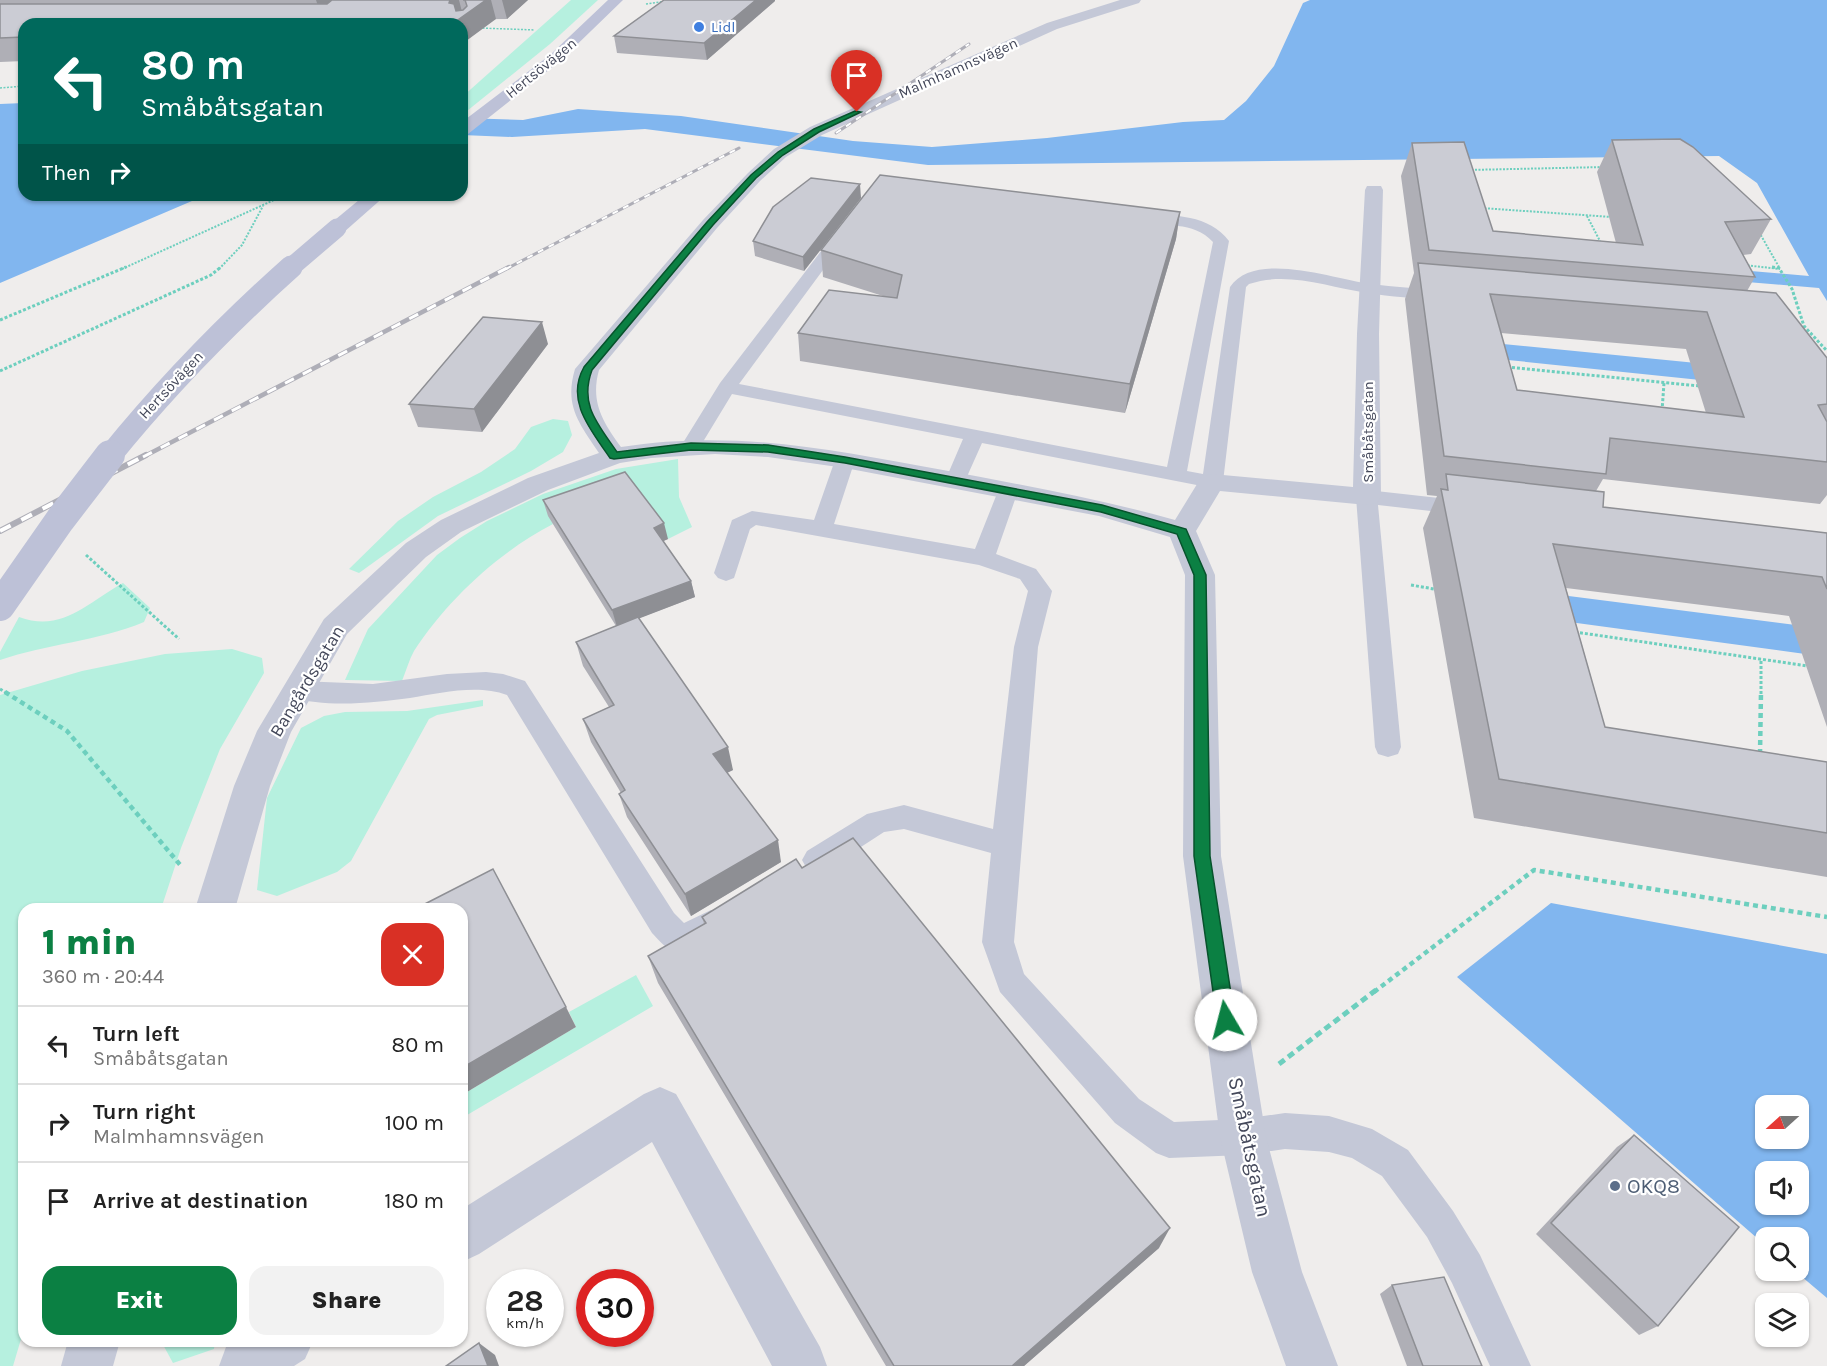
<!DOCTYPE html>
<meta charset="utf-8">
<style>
:root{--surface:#fff;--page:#f2f2f2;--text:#222;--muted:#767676;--line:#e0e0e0;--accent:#0b8043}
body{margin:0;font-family:Karla,sans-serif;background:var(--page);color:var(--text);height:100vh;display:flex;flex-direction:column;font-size:22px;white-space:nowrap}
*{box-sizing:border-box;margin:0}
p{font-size:20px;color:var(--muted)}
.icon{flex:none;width:33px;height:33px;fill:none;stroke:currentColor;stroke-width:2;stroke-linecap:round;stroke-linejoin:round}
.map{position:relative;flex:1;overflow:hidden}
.details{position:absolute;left:18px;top:903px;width:450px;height:444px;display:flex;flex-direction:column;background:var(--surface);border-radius:18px;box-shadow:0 2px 4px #0004}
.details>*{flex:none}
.top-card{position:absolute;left:18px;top:18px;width:450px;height:183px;border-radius:18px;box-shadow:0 2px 4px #0004;background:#00695c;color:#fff;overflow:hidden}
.needle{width:39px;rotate:249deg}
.buttons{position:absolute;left:1755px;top:1095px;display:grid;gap:12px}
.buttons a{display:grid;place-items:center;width:54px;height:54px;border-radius:12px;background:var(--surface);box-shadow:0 2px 4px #0004;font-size:30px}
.speed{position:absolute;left:486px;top:1269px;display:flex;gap:12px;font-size:30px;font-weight:700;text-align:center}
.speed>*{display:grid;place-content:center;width:78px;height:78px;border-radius:50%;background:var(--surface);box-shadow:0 2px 4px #0004;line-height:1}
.speed small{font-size:15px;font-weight:400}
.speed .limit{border:9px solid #d22;background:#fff;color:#111}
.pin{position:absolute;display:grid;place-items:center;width:51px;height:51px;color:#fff;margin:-62px -26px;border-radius:50% 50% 50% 0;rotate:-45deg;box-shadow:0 0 6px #0007}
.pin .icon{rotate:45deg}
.me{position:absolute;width:66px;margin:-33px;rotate:352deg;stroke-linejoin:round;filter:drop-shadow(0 0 4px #0008)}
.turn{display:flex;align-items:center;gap:21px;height:126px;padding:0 24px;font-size:27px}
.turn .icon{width:78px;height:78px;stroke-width:2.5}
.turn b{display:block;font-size:42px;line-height:51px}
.then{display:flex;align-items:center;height:57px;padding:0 24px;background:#0003;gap:12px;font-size:22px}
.round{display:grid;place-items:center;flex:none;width:63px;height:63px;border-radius:18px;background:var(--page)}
.head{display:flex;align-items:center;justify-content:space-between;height:102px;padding:0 24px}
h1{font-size:36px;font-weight:800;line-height:45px;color:var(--accent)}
.action{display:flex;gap:12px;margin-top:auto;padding:12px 24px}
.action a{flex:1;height:69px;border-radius:18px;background:var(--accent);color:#fff;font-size:24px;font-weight:800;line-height:69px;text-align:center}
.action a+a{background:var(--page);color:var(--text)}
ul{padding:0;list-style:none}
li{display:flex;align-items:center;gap:18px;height:78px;padding:0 24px;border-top:2px solid var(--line)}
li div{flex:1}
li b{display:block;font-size:22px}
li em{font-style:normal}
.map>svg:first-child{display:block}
</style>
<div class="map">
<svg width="1827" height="1366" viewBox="0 0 1827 1366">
<rect width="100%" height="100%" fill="#efedec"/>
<g fill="#b6f0df">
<path d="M 571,0 L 598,0 L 550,44 L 462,115 L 462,97 Z"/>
<path d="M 553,419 L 568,421 L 572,435 L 563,452 L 531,471 L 438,516 L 359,573 L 349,569 L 398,521 L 433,497 L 481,472 L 515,449 L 531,427 Z"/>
<path d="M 678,459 L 679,497 L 692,527 L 668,539 L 628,488 L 549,516 L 553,524 C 499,552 448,599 414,651 C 409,660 406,671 402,681 L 345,680 L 368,629 L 437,555 L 460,538 L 487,521 L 543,494 L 616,469 Z"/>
<path d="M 123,583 L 150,608 L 144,622 C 98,641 47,644 0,660 L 0,652 L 19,617 C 62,633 87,603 123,583 Z"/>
<path d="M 232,649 L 262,658 L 264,673 L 220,749 L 181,848 L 161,909 L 24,909 L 24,1329 L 13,1366 L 0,1366 L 0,695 L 82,671 L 165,654 Z"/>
<path d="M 483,700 L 483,706 L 437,715 L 429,719 L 351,861 L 337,872 L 277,896 L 257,890 L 267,798 L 301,728 L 324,716 L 345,712 L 407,711 Z"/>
<path d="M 636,975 L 653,1006 L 462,1118 L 462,1095 L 576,1027 L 569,1012 Z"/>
<path d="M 161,1341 L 215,1341 L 214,1349 L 173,1363 Z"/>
</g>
<g fill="#81b6ef" fill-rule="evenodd">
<path d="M 1310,0 L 1827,0 L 1827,301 L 1819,288 L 1507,262 L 1504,250 L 1809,276 L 1757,183 L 1719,156 L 928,165 L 645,129 L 512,137 L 462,135 L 462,118 L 523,120 L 578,109 L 681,116 L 853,141 L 932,147 L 1047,138 L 1183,122 L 1224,120 L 1246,101 L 1274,66 L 1303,3 Z"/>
<path d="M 24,103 L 24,195 L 206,195 L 0,283 L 0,104 Z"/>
<path d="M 1503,344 L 1827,376 L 1827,393 L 1508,360 Z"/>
<path d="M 1553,594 L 1827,629 L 1827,657 L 1562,621 Z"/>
<path d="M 1551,903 L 1827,954 L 1827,1298 L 1795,1271 L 1798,1270 L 1798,1238 L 1766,1238 L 1765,1245 L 1457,977 ZM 1766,1106 L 1798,1106 L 1798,1138 L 1766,1138 ZM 1766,1172 L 1798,1172 L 1798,1204 L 1766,1204 Z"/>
</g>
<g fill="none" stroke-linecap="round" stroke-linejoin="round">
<g stroke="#6dcfbe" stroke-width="1.5" stroke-dasharray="2 1.5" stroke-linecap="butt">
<path d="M 646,4 L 666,1"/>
<path d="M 479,28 L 535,30"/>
<path d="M 0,88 L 24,86"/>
</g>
<g stroke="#6dcfbe" stroke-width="2" stroke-dasharray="2 1.5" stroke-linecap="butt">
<path d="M 1468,170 L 1605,167"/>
<path d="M 1481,208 L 1612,217"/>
<path d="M 1587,216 L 1602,245"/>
<path d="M 1759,232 L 1779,267"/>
<path d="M 1744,265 L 1780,269"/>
<path d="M 122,269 L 285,195"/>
<path d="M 219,269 L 242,245 L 263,206"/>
</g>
<g stroke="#6dcfbe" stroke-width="3" stroke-dasharray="3 2" stroke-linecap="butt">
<path d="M 1772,267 L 1779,268 L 1792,289 L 1804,326 L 1827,351"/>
<path d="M 0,320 L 126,267"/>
<path d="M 1507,367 L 1700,386"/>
<path d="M 0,371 L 211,275 L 221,267"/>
<path d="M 1662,411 L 1664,383"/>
<path d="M 86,555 L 179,639"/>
<path d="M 1411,585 L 1434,589"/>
<path d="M 1575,632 L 1808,666"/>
<path d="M 0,689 L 8,694"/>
<path d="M 1761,694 L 1761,659"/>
</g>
<g stroke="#6dcfbe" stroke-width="4.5" stroke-dasharray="5 4" stroke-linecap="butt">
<path d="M 5,692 L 67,731 L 182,867"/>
<path d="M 1760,754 L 1761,692"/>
<path d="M 1374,992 L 1534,870 L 1827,917"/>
</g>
<path stroke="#6dcfbe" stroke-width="5" stroke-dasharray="7 4.5" stroke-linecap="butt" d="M 1279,1064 L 1376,990"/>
<g fill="#c4c8d7" fill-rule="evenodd">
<path d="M 1144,213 C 1174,216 1209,214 1229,241 L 1187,471 L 1203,474 L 1230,287 C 1255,250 1333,279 1371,284 C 1394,287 1417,288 1440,290 L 1448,295 L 1440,300 C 1416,298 1391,297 1367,293 C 1328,287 1287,271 1249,284 L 1246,287 L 1223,482 L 1219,486 L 1212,488 L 982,443 L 965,481 L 962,485 L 955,487 L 948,485 L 945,481 L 963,439 L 732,394 L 698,450 L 684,450 L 681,446 L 720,383 L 838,229 L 843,227 L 851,232 L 739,384 L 1167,467 L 1213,242 C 1193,220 1164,228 1139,221 L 1136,218 Z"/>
<path d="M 845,454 L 852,456 L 855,460 L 834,524 L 975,549 L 1000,486 L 1007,485 L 1014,486 L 1018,491 L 996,554 L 1036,569 L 1052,591 L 1038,647 L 1014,942 L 1024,974 L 1139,1099 L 1174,1122 L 1243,1119 L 1285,1113 L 1329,1116 L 1372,1129 L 1408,1150 L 1453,1211 L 1480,1255 L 1531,1366 L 1490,1366 L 1452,1283 L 1427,1237 L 1382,1176 L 1352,1158 L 1329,1152 L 1285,1149 L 1243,1155 L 1169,1158 L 1156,1153 L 1115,1123 L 1000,992 L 982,942 L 991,853 L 904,829 L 884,832 L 827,869 L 817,872 L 807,869 L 802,860 L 807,851 L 867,814 L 904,805 L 993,829 L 1014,647 L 1028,591 L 1020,579 L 979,565 L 756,525 L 750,529 L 734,578 L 726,581 L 718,578 L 714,573 L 732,520 L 752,511 L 814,520 L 835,460 L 838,456 Z"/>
<path d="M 1367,490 L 1466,501 L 1474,503 L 1477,508 L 1474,513 L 1466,515 L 1378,505 L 1401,747 L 1398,754 L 1388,757 L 1378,754 L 1375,747 L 1356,497 L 1359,492 Z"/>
<path d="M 486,672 L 503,674 L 525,681 L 674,913 L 684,923 L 711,910 L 722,914 L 726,924 C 718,942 689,958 670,949 C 663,946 657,938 652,933 L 507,695 C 478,684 440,693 410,698 C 372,703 327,708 290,697 L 286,690 L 290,683 L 299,681 L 373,684 L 447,674 Z"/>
</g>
<g fill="#c4c8d7" fill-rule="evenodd">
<path d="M 1120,0 L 1141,0 L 1139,3 L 1057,29 L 822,135 L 786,157 L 760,181 L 717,228 L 599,370 C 590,402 603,422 621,447 C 735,429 831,450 943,470 C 1022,485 1097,498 1175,520 L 1202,476 L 1212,474 L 1353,487 L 1357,334 L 1365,190 L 1367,186 L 1381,186 L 1383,190 L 1379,334 L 1381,497 L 1377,503 L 1367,505 L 1220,491 L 1196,531 L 1215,575 L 1221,856 L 1266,1137 L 1302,1272 L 1338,1366 L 1286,1366 L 1252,1272 L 1220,1137 L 1183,856 L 1185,575 L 1170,537 L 1099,516 L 845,468 L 768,457 L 715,454 L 651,458 L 620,463 L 548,490 L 461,532 L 426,557 L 347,634 L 291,732 L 270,786 L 235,909 L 195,909 L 234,786 L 257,731 L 324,619 L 406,543 L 441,520 L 528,478 L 599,453 C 579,423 564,406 575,369 L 703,220 L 748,173 L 774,149 L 810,127 L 1047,23 Z"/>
<path d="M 660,1087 L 676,1094 L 820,1347 L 827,1366 L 772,1366 L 652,1142 L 479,1254 L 462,1262 L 462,1209 L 644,1094 Z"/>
<path d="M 68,1341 L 120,1341 L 113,1366 L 61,1366 Z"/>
<path d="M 237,1341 L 313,1341 L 305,1359 L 294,1366 L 219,1366 L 226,1347 Z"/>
</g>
<g fill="#bdc1d7" fill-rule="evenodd">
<path d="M 608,0 L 623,0 L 560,61 L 468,134 L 462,135 L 462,122 L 550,55 Z"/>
<path d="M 365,195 L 386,195 L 344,232 L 330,232 L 327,228 L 330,224 Z"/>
</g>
<g stroke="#aeaeb7" stroke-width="3">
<g id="rail-far2">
<path d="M 836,133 L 969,44"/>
<path d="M 506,269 L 739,148"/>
</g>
</g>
<g stroke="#aeaeb7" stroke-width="4.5">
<path id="rail-far1" d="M 143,457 L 509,267"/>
</g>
<g stroke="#aeaeb7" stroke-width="6">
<path id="rail" d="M 0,531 L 146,455"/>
</g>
<use href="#rail-far2" stroke="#fff" stroke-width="2" stroke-dasharray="6" stroke-linecap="butt"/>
<use href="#rail-far1" stroke="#fff" stroke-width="3" stroke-dasharray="10" stroke-linecap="butt"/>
<use href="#rail" stroke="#fff" stroke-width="4" stroke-dasharray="12" stroke-linecap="butt"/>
<path stroke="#bdc1d7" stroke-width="19" d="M 289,269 L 337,228"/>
<path stroke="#bdc1d7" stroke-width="23" d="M 109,457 C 164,389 225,326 291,267"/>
<path stroke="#bdc1d7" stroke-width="30" d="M 0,606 L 60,520 L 110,455"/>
</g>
<g fill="#afafb6" fill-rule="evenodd">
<path d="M 0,0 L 528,0 L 507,19 L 24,24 L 24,61 L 0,62 Z"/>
<path d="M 775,1 L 707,60 L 617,53 L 614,36 Z"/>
<path d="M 1612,140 L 1771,219 L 1751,254 L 1743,255 L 1755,277 L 1747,291 L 1827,358 L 1827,495 L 1820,504 L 1603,479 L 1596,491 L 1603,507 L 1827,533 L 1827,727 L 1789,616 L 1566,588 L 1605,727 L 1827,762 L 1827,877 L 1474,818 L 1423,528 L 1437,496 L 1427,495 L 1405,299 L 1414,273 L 1401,176 L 1412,143 L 1493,231 L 1616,243 L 1597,172 ZM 1501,333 L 1686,349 L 1706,413 L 1517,390 Z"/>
<path d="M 861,198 L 804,271 L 755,256 L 753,241 Z"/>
<path d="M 1180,212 L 1176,239 L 1125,413 L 800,361 L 798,333 L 883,296 L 823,277 L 821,250 Z"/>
<path d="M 548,344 L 482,432 L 418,427 L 409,404 Z"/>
<path d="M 543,500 L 668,539 L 663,541 L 691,581 L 695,597 L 639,618 L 733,770 L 727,773 L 781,862 L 691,916 L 627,817 L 619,794 L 621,793 L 591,742 L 583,719 L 609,707 L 583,666 L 576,642 L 616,626 L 548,516 Z"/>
<path d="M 802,868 L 1159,1248 L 1024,1366 L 886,1366 L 658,983 L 648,956 L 704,924 L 702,917 Z"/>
<path d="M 1634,1135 L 1658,1326 L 1639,1335 L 1536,1234 L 1617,1147 Z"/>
<path d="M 1392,1285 L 1482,1366 L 1407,1366 L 1380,1294 Z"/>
</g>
<g fill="#8e8f94">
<path d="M 316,0 L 346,0 L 322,18 Z"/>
<path d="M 450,0 L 459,0 L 463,16 L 486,0 L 491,0 L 496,19 L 462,44 L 462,24 L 452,24 L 449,3 Z"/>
<path d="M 502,0 L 528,0 L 507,19 Z"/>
<path d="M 756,0 L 775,0 L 775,1 L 707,60 L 704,43 Z"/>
<path d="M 860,184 L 861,198 L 804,271 L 803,257 Z"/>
<path d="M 1180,212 L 1176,239 L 1125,413 L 1130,384 Z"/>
<path d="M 542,322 L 548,344 L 482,432 L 474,409 Z"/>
<path d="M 664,523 L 668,539 L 657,544 L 654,528 Z"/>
<path d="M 691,581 L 695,597 L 617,627 L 612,610 Z"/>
<path d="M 728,747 L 733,770 L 718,777 L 713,754 Z"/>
<path d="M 778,840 L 781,862 L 691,916 L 685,894 Z"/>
<path d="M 566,1007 L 576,1027 L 462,1095 L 462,1068 Z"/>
<path d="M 1170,1228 L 1159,1248 L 1024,1366 L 1012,1366 Z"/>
<path d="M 479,1343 L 495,1355 L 499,1366 L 488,1366 Z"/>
</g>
<g fill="#cbccd4" stroke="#8e8f94" stroke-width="1.5" fill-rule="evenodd">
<path d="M 332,0 L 450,0 L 449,3 L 454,4 L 456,11 L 463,10 L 467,6 L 465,0 L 463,0 L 486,0 L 452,24 L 24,24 L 24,37 L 0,38 L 0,4 L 327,4 Z"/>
<path d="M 664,0 L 756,0 L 704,43 L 614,36 Z"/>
<path d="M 1680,139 L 1693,147 L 1771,219 L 1725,222 L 1755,277 L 1429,250 L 1412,143 L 1464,142 L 1493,231 L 1643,245 L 1612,140 Z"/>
<path d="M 880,175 L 1180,212 L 1130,384 L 798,333 L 829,290 L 897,298 L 902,275 L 821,250 Z"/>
<path d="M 811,178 L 860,184 L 803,257 L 753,241 L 773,207 Z"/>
<path d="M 1418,263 L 1776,293 L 1827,358 L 1827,404 L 1818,405 L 1827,422 L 1827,462 L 1610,438 L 1606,474 L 1444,456 ZM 1490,294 L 1707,312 L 1744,417 L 1517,390 Z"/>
<path d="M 483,317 L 542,322 L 474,409 L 409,404 Z"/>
<path d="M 625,472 L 664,523 L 654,528 L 691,581 L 612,610 L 543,500 Z"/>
<path d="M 1446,474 L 1604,492 L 1603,507 L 1827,533 L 1827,589 L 1822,577 L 1553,544 L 1605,727 L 1827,762 L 1827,833 L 1499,779 L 1441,489 L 1448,490 Z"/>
<path d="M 638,617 L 728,747 L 713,754 L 778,840 L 685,894 L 619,794 L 625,790 L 583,719 L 614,705 L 576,642 Z"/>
<path d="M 853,838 L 1170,1228 L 1012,1366 L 894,1366 L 648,956 L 706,923 L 702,917 L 796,859 L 802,868 Z"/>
<path d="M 493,869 L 566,1007 L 462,1068 L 462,909 L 415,909 Z"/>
<path d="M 1634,1135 L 1739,1227 L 1658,1326 L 1551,1223 Z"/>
<path d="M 1444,1277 L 1482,1366 L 1423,1366 L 1392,1285 Z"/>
<path d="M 479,1343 L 488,1366 L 446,1366 Z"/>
</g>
<path fill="#0b8043" stroke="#07532c" stroke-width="1.5" d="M 855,111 L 861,112 L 819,132 L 783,155 L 756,178 L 713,225 L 592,370 C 579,405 598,424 617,452 L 691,443 L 768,445 L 845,457 L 1102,505 L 1186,529 L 1206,575 L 1210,856 L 1235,1020 L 1232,1026 L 1226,1028 L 1220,1026 L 1217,1020 L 1194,856 L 1194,575 L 1177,534 L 1101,512 L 845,463 L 768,452 L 691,450 L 614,459 L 610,458 C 591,430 565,401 584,367 L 707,222 L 751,175 L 778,152 L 814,129 Z"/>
<circle fill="#3f7fe0" stroke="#fff" stroke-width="2" cx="699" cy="27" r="6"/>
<circle fill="#5c6f8a" stroke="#fff" stroke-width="2" cx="1615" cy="1186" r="6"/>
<g text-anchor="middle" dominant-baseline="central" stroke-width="4.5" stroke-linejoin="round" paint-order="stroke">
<g font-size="15" fill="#366cbe" stroke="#fff" text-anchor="start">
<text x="711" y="27">Lidl</text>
</g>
<g font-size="15" fill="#44485a" stroke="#fff">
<text transform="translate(541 68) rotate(-39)">Hertsövägen</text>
<text transform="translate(958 68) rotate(-24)">Malmhamnsvägen</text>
<text transform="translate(171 385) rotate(-47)">Hertsövägen</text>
<text transform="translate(1368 432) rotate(-90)">Småbåtsgatan</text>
</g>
<g font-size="18" fill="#44485a" stroke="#fff">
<text transform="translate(307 681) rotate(-59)">Bangårdsgatan</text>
</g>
<g font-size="21" fill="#44485a" stroke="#fff">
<text transform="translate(1250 1147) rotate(78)">Småbåtsgatan</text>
</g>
<g font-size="21" fill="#4e5e75" stroke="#fff" text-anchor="start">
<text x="1627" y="1186">OKQ8</text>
</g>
</g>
</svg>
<div class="buttons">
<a><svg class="needle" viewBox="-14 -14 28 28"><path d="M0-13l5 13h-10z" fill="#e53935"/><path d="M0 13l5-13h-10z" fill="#767676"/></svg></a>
<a><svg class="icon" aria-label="sound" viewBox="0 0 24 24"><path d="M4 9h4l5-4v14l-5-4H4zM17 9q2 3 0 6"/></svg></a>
<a><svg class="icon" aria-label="search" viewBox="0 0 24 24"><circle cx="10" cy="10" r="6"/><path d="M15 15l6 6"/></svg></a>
<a><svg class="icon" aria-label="layers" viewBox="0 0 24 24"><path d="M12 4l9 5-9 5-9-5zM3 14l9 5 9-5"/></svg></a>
</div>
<div class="speed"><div>28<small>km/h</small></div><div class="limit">30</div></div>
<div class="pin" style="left:857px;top:112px;background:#d93025"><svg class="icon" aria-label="arrive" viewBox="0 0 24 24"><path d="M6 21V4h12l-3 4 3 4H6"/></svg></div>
<svg class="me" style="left:1226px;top:1020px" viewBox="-20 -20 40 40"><circle r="19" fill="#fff"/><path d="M0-13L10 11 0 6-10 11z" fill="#0b8043"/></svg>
<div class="top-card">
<div class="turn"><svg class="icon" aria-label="left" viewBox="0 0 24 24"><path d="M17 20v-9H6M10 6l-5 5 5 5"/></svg><div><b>80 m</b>Småbåtsgatan</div></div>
<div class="then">Then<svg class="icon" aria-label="right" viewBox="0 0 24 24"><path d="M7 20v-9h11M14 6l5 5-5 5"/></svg></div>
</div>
<section class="details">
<div class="head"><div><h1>1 min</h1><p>360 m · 20:44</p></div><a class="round" style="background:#d93025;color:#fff"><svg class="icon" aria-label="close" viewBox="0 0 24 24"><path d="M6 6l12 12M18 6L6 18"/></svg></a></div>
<ul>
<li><svg class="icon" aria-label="left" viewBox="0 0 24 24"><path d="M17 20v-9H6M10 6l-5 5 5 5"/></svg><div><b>Turn left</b><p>Småbåtsgatan</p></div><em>80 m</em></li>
<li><svg class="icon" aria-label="right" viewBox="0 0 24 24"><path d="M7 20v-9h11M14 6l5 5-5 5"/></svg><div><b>Turn right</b><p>Malmhamnsvägen</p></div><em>100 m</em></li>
<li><svg class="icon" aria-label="arrive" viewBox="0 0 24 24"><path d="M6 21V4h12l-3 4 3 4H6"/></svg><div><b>Arrive at destination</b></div><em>180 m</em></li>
</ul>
<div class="action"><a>Exit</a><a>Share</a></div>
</section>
</div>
